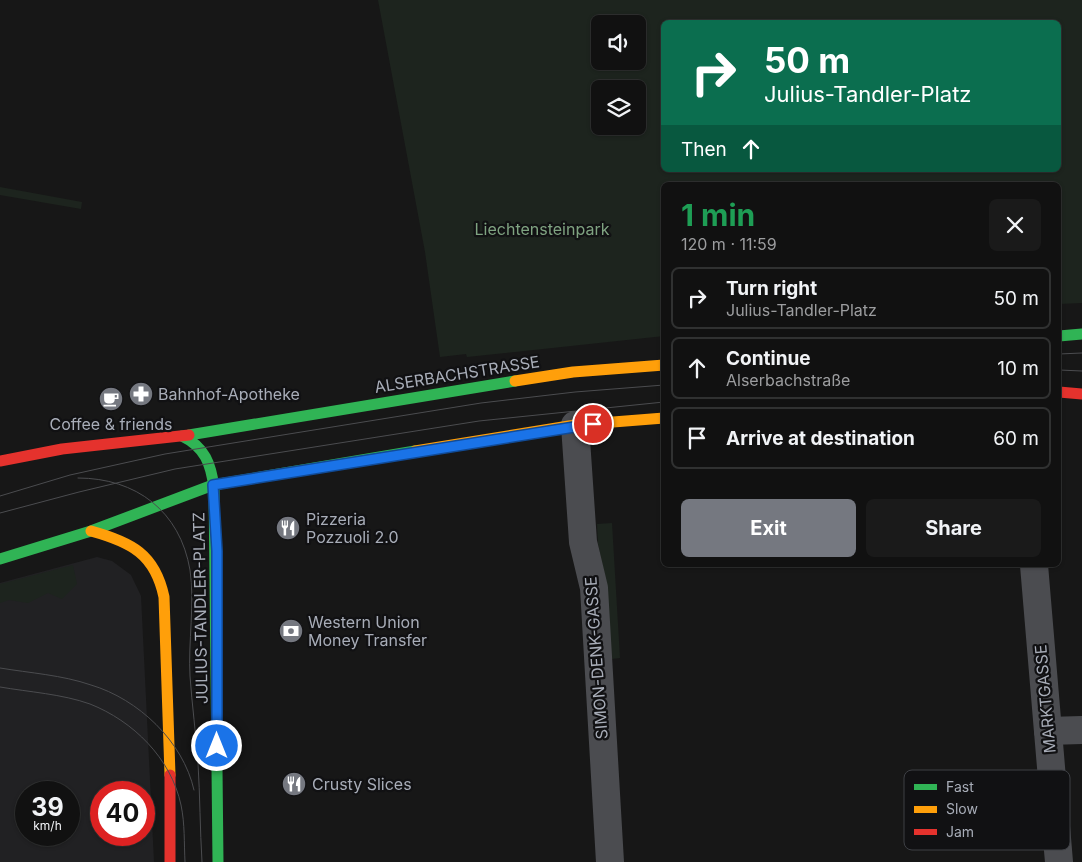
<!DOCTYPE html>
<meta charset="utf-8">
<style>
:root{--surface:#111;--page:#1a1a1a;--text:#f1f3f6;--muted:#9c9d9f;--line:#303131;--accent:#757880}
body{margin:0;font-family:Inter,sans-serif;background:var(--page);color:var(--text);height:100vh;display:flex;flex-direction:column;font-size:19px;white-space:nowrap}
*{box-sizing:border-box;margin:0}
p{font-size:16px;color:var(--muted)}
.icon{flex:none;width:28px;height:28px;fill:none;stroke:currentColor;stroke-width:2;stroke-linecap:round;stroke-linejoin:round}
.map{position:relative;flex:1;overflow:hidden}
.drawer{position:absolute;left:661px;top:182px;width:400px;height:385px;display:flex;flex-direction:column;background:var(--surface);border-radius:8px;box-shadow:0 1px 4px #0004,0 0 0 1px var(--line)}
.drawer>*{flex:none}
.hud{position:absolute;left:661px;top:20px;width:400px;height:152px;border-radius:8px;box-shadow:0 1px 4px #0004,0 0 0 1px var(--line);background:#0b6e4f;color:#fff;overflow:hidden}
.controls{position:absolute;left:591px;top:15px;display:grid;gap:10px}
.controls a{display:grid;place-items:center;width:55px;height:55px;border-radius:8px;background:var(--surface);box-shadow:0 1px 4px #0004,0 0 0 1px var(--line);font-size:25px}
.speed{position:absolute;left:15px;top:781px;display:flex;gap:10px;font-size:25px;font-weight:700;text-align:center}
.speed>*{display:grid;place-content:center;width:65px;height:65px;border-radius:50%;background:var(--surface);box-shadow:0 1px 4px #0004,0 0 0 1px var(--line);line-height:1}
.speed small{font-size:12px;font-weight:400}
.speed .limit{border:8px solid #d22;background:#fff;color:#111}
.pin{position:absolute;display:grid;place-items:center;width:42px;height:42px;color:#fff;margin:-21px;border:2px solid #fff;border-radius:50%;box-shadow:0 1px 5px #0007}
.me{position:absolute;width:55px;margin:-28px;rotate:0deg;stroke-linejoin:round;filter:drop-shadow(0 0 4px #0008)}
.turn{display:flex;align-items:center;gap:18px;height:105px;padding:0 20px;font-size:22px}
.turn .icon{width:65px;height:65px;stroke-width:2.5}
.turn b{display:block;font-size:35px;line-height:42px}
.then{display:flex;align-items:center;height:48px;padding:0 20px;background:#0003;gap:10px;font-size:19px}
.round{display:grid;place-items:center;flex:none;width:52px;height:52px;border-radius:8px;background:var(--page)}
.headline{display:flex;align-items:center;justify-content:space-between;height:85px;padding:0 20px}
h1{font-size:30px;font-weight:700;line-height:38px;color:#1e9e55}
.action{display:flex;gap:10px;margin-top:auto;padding:10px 20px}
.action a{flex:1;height:58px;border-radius:8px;background:var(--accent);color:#fff;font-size:20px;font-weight:700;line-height:58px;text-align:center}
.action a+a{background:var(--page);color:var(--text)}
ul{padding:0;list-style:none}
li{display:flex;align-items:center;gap:15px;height:62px;margin:0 10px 8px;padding:0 10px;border:2px solid var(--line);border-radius:8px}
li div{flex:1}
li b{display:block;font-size:19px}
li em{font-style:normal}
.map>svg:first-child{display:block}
</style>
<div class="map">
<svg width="1082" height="862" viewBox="0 0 1082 862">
<rect width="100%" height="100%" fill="#171717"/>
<path fill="#212123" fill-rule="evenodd" d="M 97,557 L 112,561 L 131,575 L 141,596 L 154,862 L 0,862 L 0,583 ZM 26,792 L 69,792 L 69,835 L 26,835 ZM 101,792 L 144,792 L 144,835 L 101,835 Z"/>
<g fill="#1d241e" fill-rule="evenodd">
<path d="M 378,0 L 1082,0 L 1082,303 L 1059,304 L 1059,185 L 664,185 L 664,336 L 467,357 L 466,354 L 440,357 L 425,252 ZM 664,22 L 1059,22 L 1059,170 L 664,170 ZM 600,24 L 638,24 L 638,61 L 600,61 ZM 600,89 L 638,89 L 638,126 L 600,126 Z"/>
<path d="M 0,187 L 82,202 L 81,209 L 0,195 Z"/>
<path d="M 612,523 L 620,658 L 611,659 L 607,586 L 598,544 L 597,524 Z"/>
<path d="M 73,565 L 77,584 L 62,599 L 48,593 L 28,603 L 9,600 L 0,603 L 0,584 Z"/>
</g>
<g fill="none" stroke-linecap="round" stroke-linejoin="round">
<g stroke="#4b4c50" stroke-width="28">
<path d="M 575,425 L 583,542 L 594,588 L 610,862"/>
<path d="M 1034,565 L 1059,862"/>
<path d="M 1048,731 L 1082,730"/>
</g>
<g stroke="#30b455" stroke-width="11">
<path d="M 1059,336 L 1082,334"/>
<path d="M 189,435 L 515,381"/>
<path d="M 182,436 C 205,447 211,464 214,488 L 218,862"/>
<path d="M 0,559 L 91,531 L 213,485 L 415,451"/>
</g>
<g stroke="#ff9f0a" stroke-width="11">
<path d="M 515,381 L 573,372 L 664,365"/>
<path d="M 415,451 L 575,425 L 664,418"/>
<path d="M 91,531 C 131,542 155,554 164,597 L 170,775"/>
</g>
<g stroke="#e5322d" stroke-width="11">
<path d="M 1059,392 L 1082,394"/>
<path d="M 0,461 L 62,449 L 189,435"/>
<path d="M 170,775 L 170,862"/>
</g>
<g stroke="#4b4c4f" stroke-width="1">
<path d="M 1059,354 L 1082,353"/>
<path d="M 1059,370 L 1082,371"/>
<path d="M 78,478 C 136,478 180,511 190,570 C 195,602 188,643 190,676 C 192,705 196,734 198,763 C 200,796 200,829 202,862"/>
<path d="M 0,496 L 70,475 L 165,454 L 481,403 L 575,392 L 664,385"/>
<path d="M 0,513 L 79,492 L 175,469 L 479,421 L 664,402"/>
<path d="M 0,668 C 30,673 62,675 91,685 C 138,699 183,741 194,790"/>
<path d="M 0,687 C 29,692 62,694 90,704 C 133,721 171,758 181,805 C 185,824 184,843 185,862"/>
</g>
</g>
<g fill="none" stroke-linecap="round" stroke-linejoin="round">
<g stroke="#114b97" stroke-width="12">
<path id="route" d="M 217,746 L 217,551 L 213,485 L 593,424"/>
</g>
<use href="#route" stroke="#1a73e8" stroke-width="9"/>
</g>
<defs>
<g id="pharmacy-disc" transform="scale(1.25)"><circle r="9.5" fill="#757880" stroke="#111113"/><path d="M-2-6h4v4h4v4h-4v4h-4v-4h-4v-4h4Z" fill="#fff"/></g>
<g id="cafe-disc" transform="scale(1.25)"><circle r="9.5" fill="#757880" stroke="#111113"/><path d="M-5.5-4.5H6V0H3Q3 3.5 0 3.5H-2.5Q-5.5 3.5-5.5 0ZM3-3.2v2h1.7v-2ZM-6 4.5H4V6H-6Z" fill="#fff"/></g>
<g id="restaurant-disc" transform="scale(1.25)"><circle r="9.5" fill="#757880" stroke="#111113"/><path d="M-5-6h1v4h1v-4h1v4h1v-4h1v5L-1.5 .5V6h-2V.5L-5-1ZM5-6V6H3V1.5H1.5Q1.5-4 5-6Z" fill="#fff"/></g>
<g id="bank-disc" transform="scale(1.25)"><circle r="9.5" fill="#757880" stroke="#111113"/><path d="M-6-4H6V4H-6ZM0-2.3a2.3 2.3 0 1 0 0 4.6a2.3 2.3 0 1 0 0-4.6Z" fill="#fff"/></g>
</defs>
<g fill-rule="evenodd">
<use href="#pharmacy-disc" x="141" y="394"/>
<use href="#cafe-disc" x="111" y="399"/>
<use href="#restaurant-disc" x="288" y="528"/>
<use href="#bank-disc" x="291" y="631"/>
<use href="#restaurant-disc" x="294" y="784"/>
</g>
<g text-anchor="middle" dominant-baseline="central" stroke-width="4.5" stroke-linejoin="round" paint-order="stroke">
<g font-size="16" fill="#7fa381" stroke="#111113">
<text x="542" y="229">Liechtensteinpark</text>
</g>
<g font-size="16" fill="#a8adb8" stroke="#111113">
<text transform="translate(457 374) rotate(-9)">ALSERBACHSTRASSE</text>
<text transform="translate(200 608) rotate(-91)">JULIUS-TANDLER-PLATZ</text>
<text transform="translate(596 658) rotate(-94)">SIMON-DENK-GASSE</text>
<text transform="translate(1045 699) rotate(-95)">MARKTGASSE</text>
</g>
<g font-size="16" fill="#a8adb8" stroke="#111113" text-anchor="start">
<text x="158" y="394">Bahnhof-Apotheke</text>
<text x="111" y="424" text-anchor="middle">Coffee &amp; friends</text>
<text x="306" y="519">Pizzeria<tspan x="306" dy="18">Pozzuoli 2.0</tspan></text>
<text x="308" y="622">Western Union<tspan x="308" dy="18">Money Transfer</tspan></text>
<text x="312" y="784">Crusty Slices</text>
</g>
</g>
<rect x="904" y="770" width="166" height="80" rx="8" fill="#111113" stroke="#3e4045" stroke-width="1"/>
<rect x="914" y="784" width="23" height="6" fill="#30b455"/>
<rect x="914" y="806" width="23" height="7" fill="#ff9f0a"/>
<rect x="914" y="829" width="23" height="6" fill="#e5322d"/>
<g font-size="14" fill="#a8adb8">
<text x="946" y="792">Fast</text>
<text x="946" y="814">Slow</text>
<text x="946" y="837">Jam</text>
</g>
</svg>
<div class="controls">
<a><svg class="icon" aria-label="sound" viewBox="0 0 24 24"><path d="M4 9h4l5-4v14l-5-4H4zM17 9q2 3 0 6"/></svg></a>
<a><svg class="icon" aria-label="layers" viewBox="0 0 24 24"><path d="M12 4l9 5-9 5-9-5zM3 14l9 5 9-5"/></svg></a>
</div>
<div class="speed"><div>39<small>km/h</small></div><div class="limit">40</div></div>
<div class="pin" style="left:593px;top:424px;background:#d93025"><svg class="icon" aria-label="arrive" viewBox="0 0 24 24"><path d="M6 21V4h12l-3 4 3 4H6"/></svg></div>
<svg class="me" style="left:217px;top:746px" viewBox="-20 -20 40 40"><circle r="17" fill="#1a73e8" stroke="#fff" stroke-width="3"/><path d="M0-11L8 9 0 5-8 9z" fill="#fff"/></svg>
<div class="hud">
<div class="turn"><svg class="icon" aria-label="right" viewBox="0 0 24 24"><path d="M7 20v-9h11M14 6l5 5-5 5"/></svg><div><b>50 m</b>Julius-Tandler-Platz</div></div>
<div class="then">Then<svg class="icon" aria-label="ahead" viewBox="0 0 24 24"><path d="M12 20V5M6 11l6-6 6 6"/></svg></div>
</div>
<section class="drawer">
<div class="headline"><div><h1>1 min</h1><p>120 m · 11:59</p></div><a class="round"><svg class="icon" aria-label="close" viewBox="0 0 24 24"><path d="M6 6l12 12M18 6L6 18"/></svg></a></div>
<ul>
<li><svg class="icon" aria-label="right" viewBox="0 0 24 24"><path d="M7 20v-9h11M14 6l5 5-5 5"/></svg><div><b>Turn right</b><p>Julius-Tandler-Platz</p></div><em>50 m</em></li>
<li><svg class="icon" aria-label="ahead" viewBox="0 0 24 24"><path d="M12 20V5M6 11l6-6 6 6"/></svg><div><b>Continue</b><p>Alserbachstraße</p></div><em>10 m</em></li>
<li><svg class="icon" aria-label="arrive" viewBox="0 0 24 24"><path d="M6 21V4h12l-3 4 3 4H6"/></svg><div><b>Arrive at destination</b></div><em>60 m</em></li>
</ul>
<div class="action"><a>Exit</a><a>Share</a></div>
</section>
</div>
